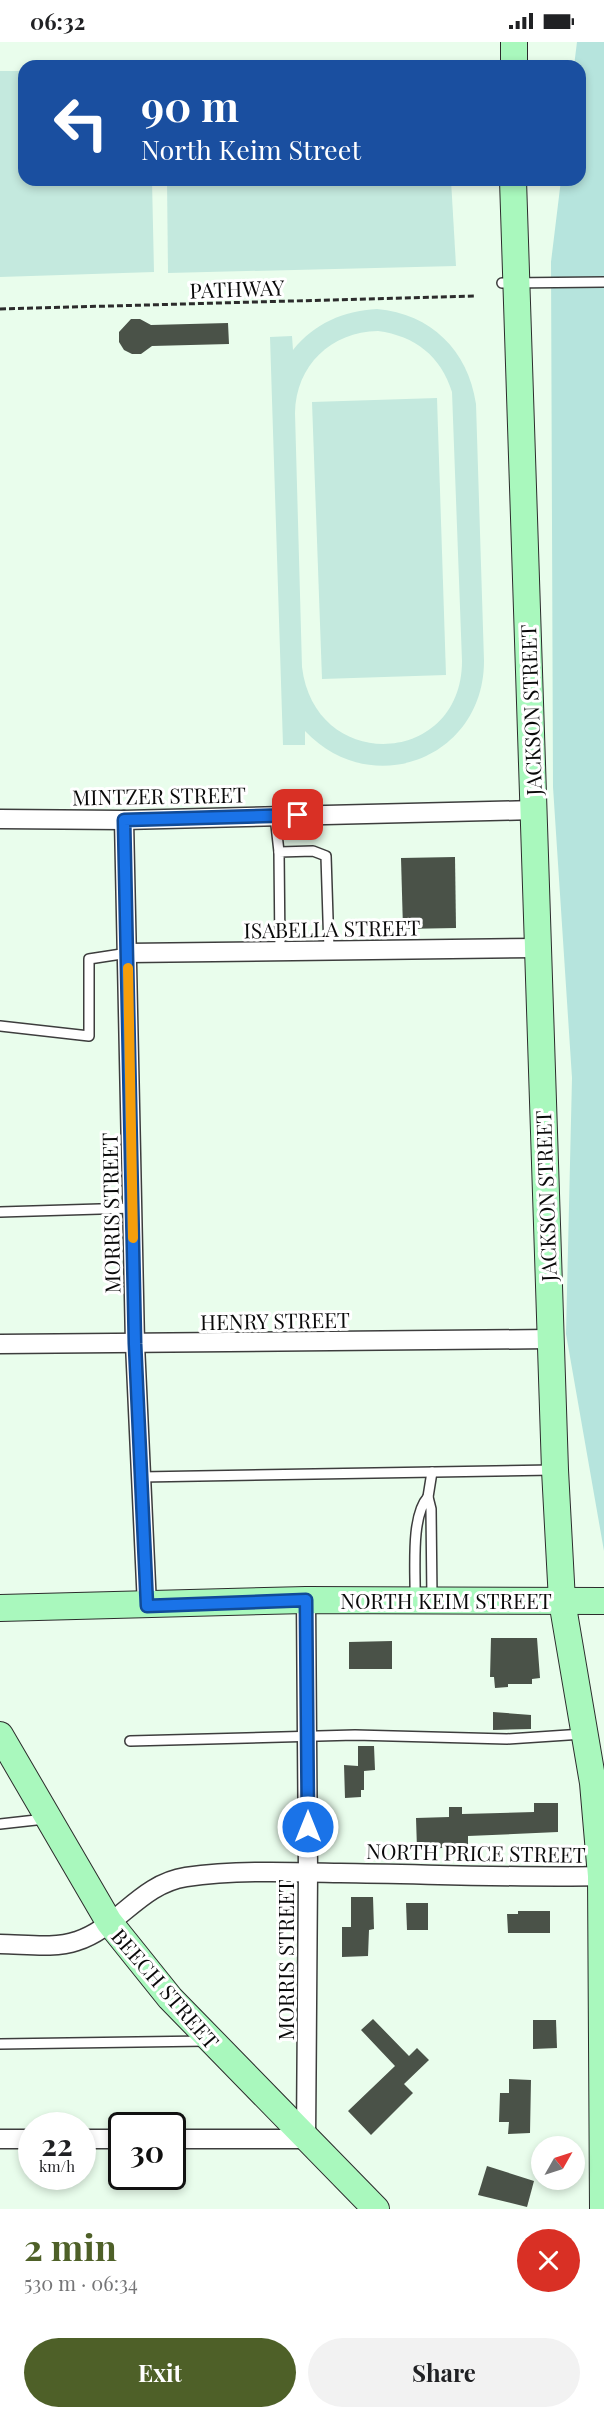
<!DOCTYPE html>
<meta charset="utf-8">
<style>
:root{--surface:#fff;--page:#f2f2f2;--text:#202124;--muted:#757577;--accent:#4e6028}
body{margin:0;font-family:"Playfair Display",serif;background:var(--page);color:var(--text);height:100vh;display:flex;flex-direction:column;font-size:22px;white-space:nowrap}
*{box-sizing:border-box;margin:0}
p{font-size:20px;color:var(--muted)}
.icon{flex:none;width:33px;height:33px;fill:none;stroke:currentColor;stroke-width:2;stroke-linecap:round;stroke-linejoin:round}
.map{position:relative;height:2167px;overflow:hidden}
.panel{display:flex;flex-direction:column;background:var(--surface);flex:1}
.panel>*{flex:none}
.guide{position:absolute;left:18px;top:18px;width:568px;height:126px;border-radius:18px;box-shadow:0 3px 9px #0003;background:#1a4fa0;color:#fff;overflow:hidden}
.needle{width:39px;rotate:51deg}
.buttons{position:absolute;left:531px;top:2094px;display:grid;gap:12px}
.buttons a{display:grid;place-items:center;width:54px;height:54px;border-radius:50%;background:var(--surface);box-shadow:0 3px 9px #0003;font-size:30px}
.speed{position:absolute;left:18px;top:2070px;display:flex;gap:12px;font-size:30px;font-weight:700;text-align:center}
.speed>*{display:grid;place-content:center;width:78px;height:78px;border-radius:50%;background:var(--surface);box-shadow:0 3px 9px #0003;line-height:1}
.speed small{font-size:15px;font-weight:400}
.speed .limit{border:3px solid #111;border-radius:9px;background:#fff;color:#111}
.pin{position:absolute;display:grid;place-items:center;width:51px;height:51px;color:#fff;margin:-26px;border-radius:12px;box-shadow:0 3px 9px #0006}
.me{position:absolute;width:66px;margin:-33px;rotate:0deg;stroke-linejoin:round;filter:drop-shadow(0 0 4px #0008)}
.turn{display:flex;align-items:center;gap:21px;height:126px;padding:0 24px;font-size:27px}
.turn .icon{width:78px;height:78px;stroke-width:2.5}
.turn b{display:block;font-size:42px;line-height:51px}
.round{display:grid;place-items:center;flex:none;width:63px;height:63px;border-radius:32px;background:var(--page)}
.head{display:flex;align-items:center;justify-content:space-between;height:102px;padding:0 24px}
h1{font-size:36px;font-weight:700;line-height:45px;color:var(--accent)}
.primary-button{display:flex;gap:12px;margin-top:auto;padding:12px 24px}
.primary-button a{flex:1;height:69px;border-radius:36px;background:var(--accent);color:#fff;font-size:24px;font-weight:700;line-height:69px;text-align:center}
.primary-button a+a{background:var(--page);color:var(--text)}
.status{display:flex;justify-content:space-between;align-items:center;height:42px;padding:0 30px;background:var(--surface);direction:ltr}
.status svg{height:16px;fill:currentColor}
.map>svg:first-child{display:block}
</style>
<div class="status"><b>06:32</b><svg viewBox="0 0 49 12"><path d="M0 12V9h3v3zM5 12V6h3v6zM10 12V3h3v9zM15 12V0h3v12zM26 1h20v11H26zM47 4h2v5h-2z"/></svg></div>
<div class="map">
<svg width="604" height="2167" viewBox="0 0 604 2167">
<rect width="100%" height="100%" fill="#e9fdec"/>
<path fill="#b6e4dd" d="M 577,0 L 604,0 L 604,1509 L 566,1292 L 572,1036 L 553,745 L 551,220 L 561,138 L 580,138 L 580,24 L 574,24 Z"/>
<g fill="#c4e9de" fill-rule="evenodd">
<path d="M 0,29 L 24,29 L 24,138 L 152,138 L 154,230 L 0,235 Z"/>
<path d="M 167,138 L 451,138 L 456,224 L 168,231 Z"/>
<path d="M 377,267 C 431,272 468,308 476,362 L 484,619 C 484,717 371,759 305,689 L 305,703 L 283,703 L 270,295 L 292,294 L 293,308 C 315,281 343,269 377,267 ZM 378,289 C 415,294 441,314 452,350 L 462,619 C 462,725 315,732 302,625 L 295,371 C 296,323 331,290 378,289 Z"/>
<path d="M 437,356 L 446,633 L 322,637 L 312,360 Z"/>
</g>
<g fill="#4a5248">
<path d="M 131,277 L 140,277 L 151,283 L 228,281 L 229,302 L 152,304 L 141,312 L 132,312 L 124,308 L 119,300 L 119,290 Z"/>
<path d="M 455,815 L 456,886 L 403,887 L 401,816 Z"/>
<path d="M 491,1596 L 537,1596 L 540,1636 L 532,1637 L 532,1642 L 508,1642 L 508,1645 L 495,1646 L 494,1635 L 490,1635 Z"/>
<path d="M 392,1599 L 392,1627 L 349,1627 L 349,1600 Z"/>
<path d="M 493,1670 L 531,1673 L 531,1687 L 493,1688 Z"/>
<path d="M 358,1704 L 374,1704 L 375,1728 L 364,1729 L 364,1748 L 361,1748 L 361,1755 L 345,1756 L 344,1723 L 358,1724 Z"/>
<path d="M 534,1761 L 558,1761 L 558,1790 L 468,1794 L 468,1805 L 417,1807 L 416,1776 L 449,1775 L 449,1765 L 462,1765 L 462,1772 L 534,1770 Z"/>
<path d="M 351,1855 L 373,1855 L 374,1887 L 369,1888 L 368,1914 L 342,1915 L 342,1885 L 351,1885 Z"/>
<path d="M 406,1861 L 428,1861 L 428,1888 L 407,1888 Z"/>
<path d="M 518,1869 L 550,1869 L 550,1891 L 508,1891 L 507,1872 L 518,1872 Z"/>
<path d="M 373,1977 L 409,2014 L 417,2006 L 429,2018 L 404,2042 L 413,2051 L 371,2093 L 348,2069 L 395,2024 L 361,1988 Z"/>
<path d="M 533,1978 L 556,1978 L 557,2006 L 533,2007 Z"/>
<path d="M 509,2037 L 531,2038 L 530,2091 L 508,2092 L 509,2080 L 499,2080 L 500,2051 L 509,2051 Z"/>
<path d="M 487,2124 L 534,2139 L 527,2165 L 478,2153 Z"/>
</g>
<g fill="none" stroke-linecap="round" stroke-linejoin="round">
<g stroke="#3d3d3d" stroke-width="12">
<g id="lane">
<path d="M 502,241 L 604,240"/>
<path d="M 275,774 L 279,810"/>
<path d="M 280,909 L 279,810 L 313,809 L 326,814 L 329,908"/>
<path d="M 0,984 L 89,994 L 89,917 L 128,911"/>
<path d="M 0,1170 L 133,1166"/>
<path d="M 432,1430 L 428,1455 L 431,1467 L 432,1556"/>
<path d="M 141,1435 L 553,1428"/>
<path d="M 415,1558 C 416,1531 410,1475 428,1455"/>
<path d="M 130,1699 L 355,1693 L 507,1697 L 583,1692"/>
<path d="M 0,1782 L 45,1777"/>
<path d="M 0,2002 L 206,1999"/>
</g>
</g>
<g stroke="#3d3d3d" stroke-width="21">
<g id="street">
<path d="M 0,777 L 124,778 L 534,768"/>
<path d="M 124,778 L 135,1302 L 147,1564"/>
<path d="M 128,911 L 538,906"/>
<path d="M 0,1302 L 550,1297"/>
<path d="M 0,1902 C 24,1902 54,1907 77,1899 C 118,1886 140,1842 186,1835 C 236,1828 289,1830 340,1831 C 428,1832 516,1836 604,1834"/>
<path d="M 0,2097 L 32,2097"/>
<path d="M 82,2097 L 122,2097"/>
<path d="M 172,2097 L 306,2097 L 308,1830 L 306,1558"/>
</g>
</g>
<g stroke="#2c2c2c" stroke-width="28">
<g id="secondary">
<path d="M 514,24 L 514,0"/>
<path d="M 513,138 L 555,1428 L 562,1559 L 593,1741 L 601,1834 L 603,2167"/>
<path d="M 0,1566 L 306,1558 L 604,1559"/>
<path d="M 0,1693 L 109,1880 L 170,1956 L 376,2167"/>
</g>
</g>
<path stroke="#2c2c2c" stroke-width="3" stroke-dasharray="6 3" stroke-linecap="butt" d="M 0,267 L 475,254"/>
<use href="#lane" stroke="#fff" stroke-width="9"/>
<use href="#street" stroke="#fff" stroke-width="18"/>
<use href="#secondary" stroke="#a9f8bd" stroke-width="26"/>
</g>
<g fill="none" stroke-linecap="round" stroke-linejoin="round">
<g stroke="#114b97" stroke-width="15">
<path id="route" d="M 298,773 L 124,778 L 135,1302 L 147,1564 L 306,1558 L 308,1785"/>
</g>
<use href="#route" stroke="#1a73e8" stroke-width="10"/>
<path stroke="#f59e0b" stroke-width="10" d="M 128,926 L 133,1196"/>
</g>
<g text-anchor="middle" dominant-baseline="central" stroke-width="6" stroke-linejoin="round" paint-order="stroke">
<g font-size="21" fill="#0a0a0a" stroke="#fff">
<text transform="translate(237 246) rotate(-2)">PATHWAY</text>
<text transform="translate(530 668) rotate(-92)">JACKSON STREET</text>
<text transform="translate(159 753) rotate(-1)">MINTZER STREET</text>
<text transform="translate(332 886) rotate(-1)">ISABELLA STREET</text>
<text transform="translate(545 1154) rotate(-92)">JACKSON STREET</text>
<text transform="translate(110 1171) rotate(-91)">MORRIS STREET</text>
<text transform="translate(275 1278) rotate(-1)">HENRY STREET</text>
<text x="446" y="1558">NORTH KEIM STREET</text>
<text transform="translate(476 1810) rotate(1)">NORTH PRICE STREET</text>
<text transform="translate(285 1918) rotate(-90)">MORRIS STREET</text>
<text transform="translate(166 1946) rotate(49)">BEECH STREET</text>
</g>
</g>
</svg>
<div class="buttons">
<a><svg class="needle" viewBox="-14 -14 28 28"><path d="M0-13l5 13h-10z" fill="#e53935"/><path d="M0 13l5-13h-10z" fill="#757577"/></svg></a>
</div>
<div class="speed"><div>22<small>km/h</small></div><div class="limit">30</div></div>
<div class="pin" style="left:298px;top:773px;background:#d93025"><svg class="icon" aria-label="arrive" viewBox="0 0 24 24"><path d="M6 21V4h12l-3 4 3 4H6"/></svg></div>
<svg class="me" style="left:308px;top:1785px" viewBox="-20 -20 40 40"><circle r="17" fill="#1a73e8" stroke="#fff" stroke-width="3"/><path d="M0-11L8 9 0 5-8 9z" fill="#fff"/></svg>
<div class="guide">
<div class="turn"><svg class="icon" aria-label="left" viewBox="0 0 24 24"><path d="M17 20v-9H6M10 6l-5 5 5 5"/></svg><div><b>90 m</b>North Keim Street</div></div>
</div>
</div>
<section class="panel">
<div class="head"><div><h1>2 min</h1><p>530 m · 06:34</p></div><a class="round" style="background:#d93025;color:#fff"><svg class="icon" aria-label="close" viewBox="0 0 24 24"><path d="M6 6l12 12M18 6L6 18"/></svg></a></div>
<div class="primary-button"><a>Exit</a><a>Share</a></div>
</section>
